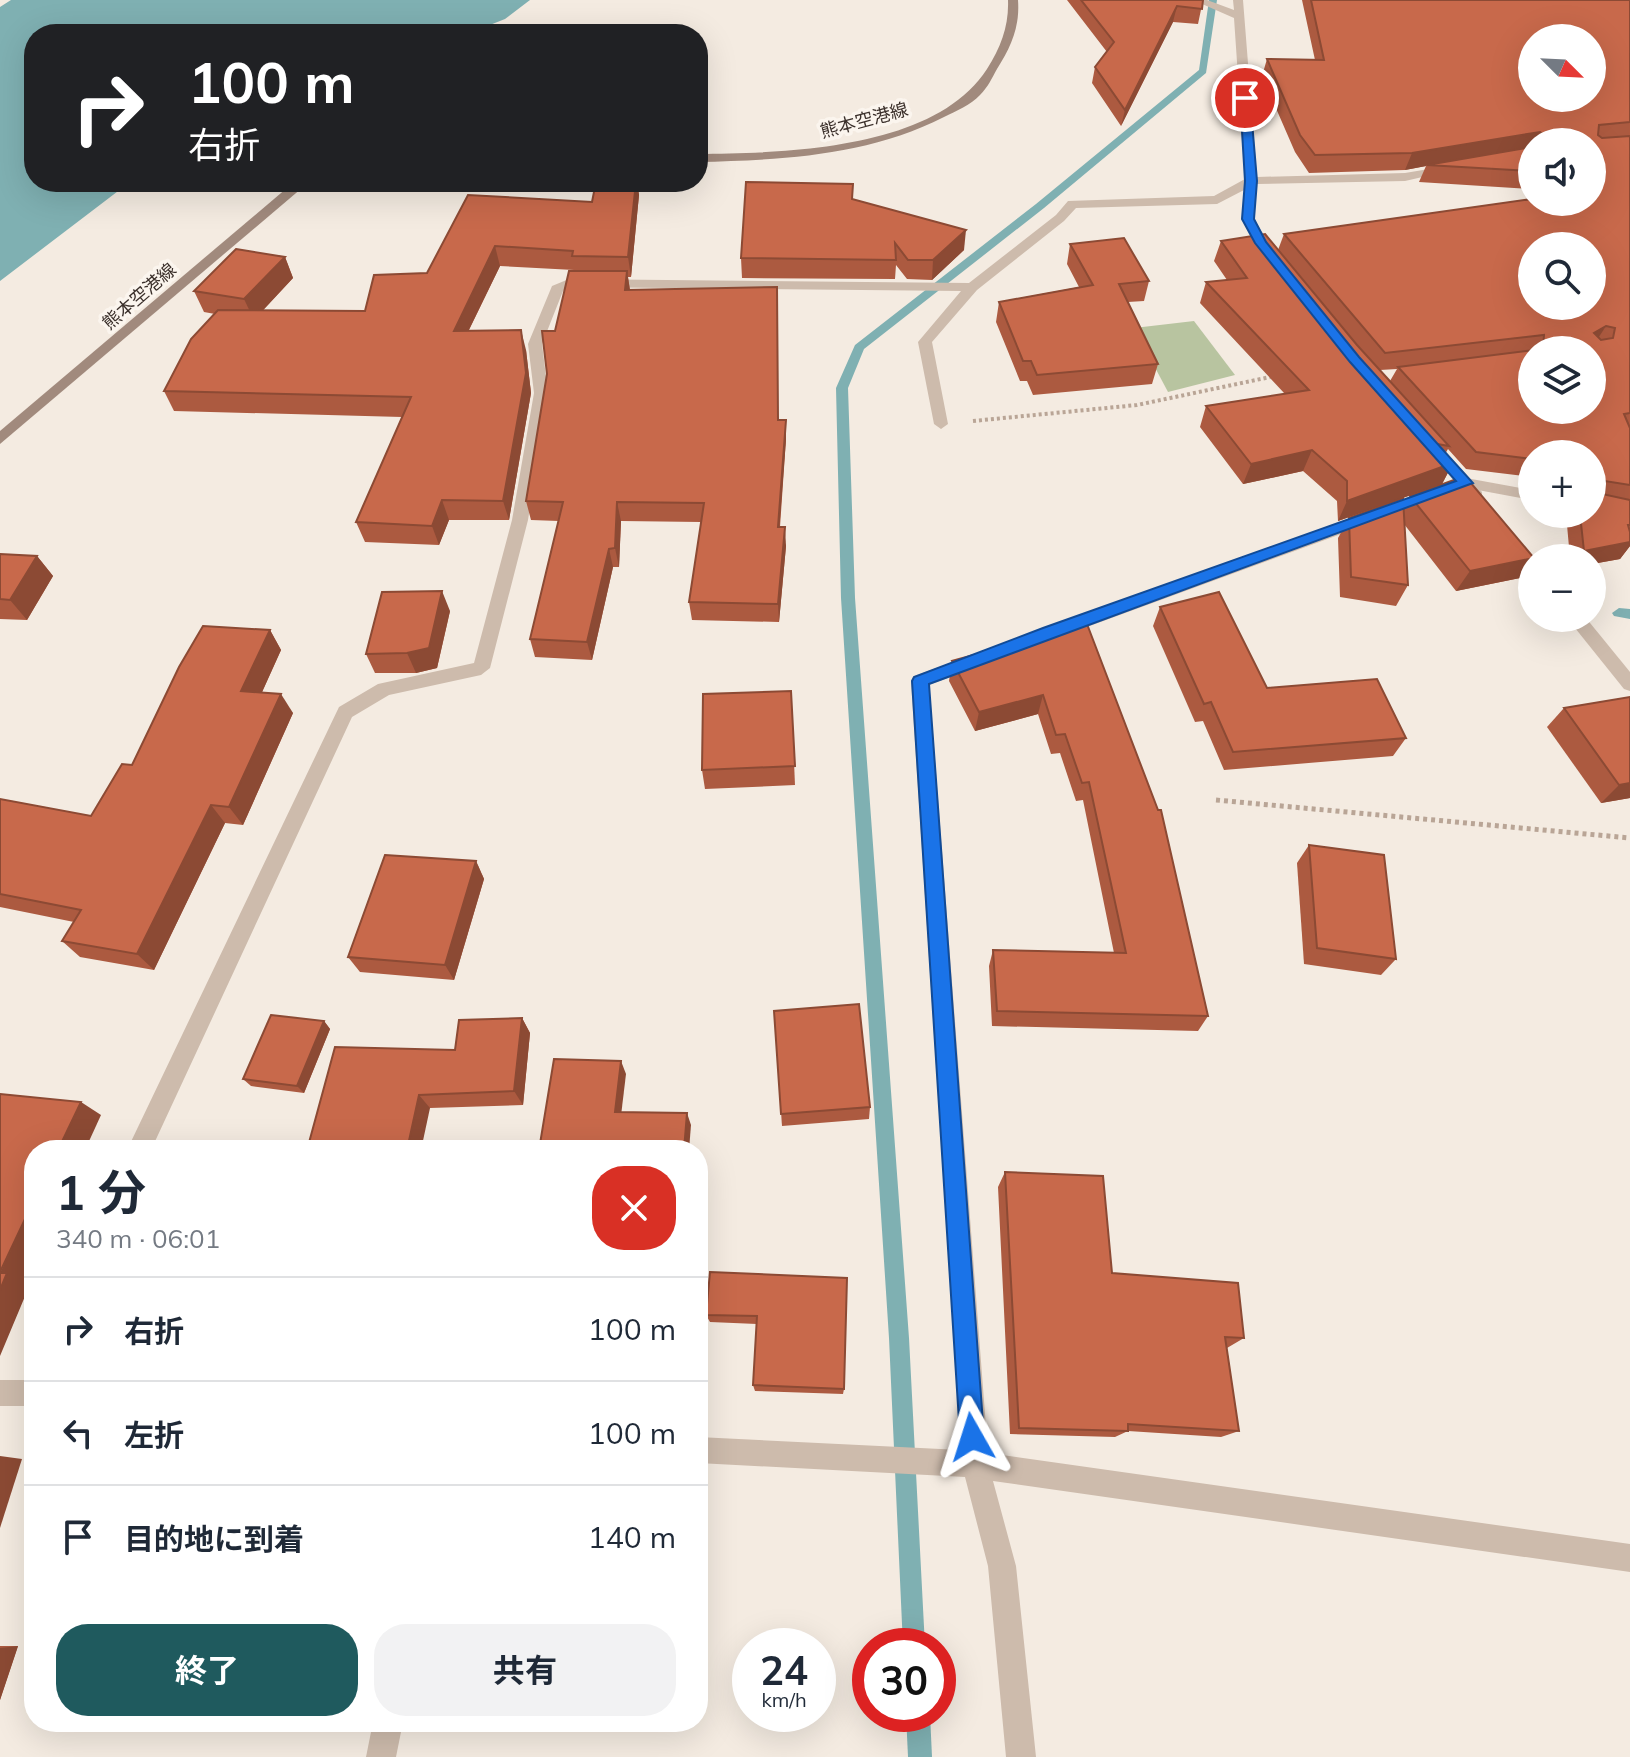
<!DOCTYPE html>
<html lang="ja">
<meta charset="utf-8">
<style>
:root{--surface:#fff;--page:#f2f2f3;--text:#1f2937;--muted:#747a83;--line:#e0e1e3;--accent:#1f5a5e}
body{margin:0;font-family:Mulish,"Noto Sans JP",sans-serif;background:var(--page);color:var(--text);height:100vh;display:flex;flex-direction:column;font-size:30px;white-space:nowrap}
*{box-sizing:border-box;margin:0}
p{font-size:26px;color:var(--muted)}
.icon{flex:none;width:44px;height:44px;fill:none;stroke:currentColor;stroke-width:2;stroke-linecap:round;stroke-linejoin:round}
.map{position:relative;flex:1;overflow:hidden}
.panel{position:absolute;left:24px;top:1140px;width:684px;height:592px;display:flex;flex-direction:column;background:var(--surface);border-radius:32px;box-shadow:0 8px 32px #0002}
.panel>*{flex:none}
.hud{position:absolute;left:24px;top:24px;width:684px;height:168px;border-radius:32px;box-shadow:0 8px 32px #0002;background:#202124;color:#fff;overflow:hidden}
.needle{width:52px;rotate:114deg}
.controls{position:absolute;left:1518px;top:24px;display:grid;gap:16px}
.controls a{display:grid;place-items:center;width:88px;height:88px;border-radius:50%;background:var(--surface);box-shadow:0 8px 32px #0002;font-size:40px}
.speed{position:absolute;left:732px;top:1628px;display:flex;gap:16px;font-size:40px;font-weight:700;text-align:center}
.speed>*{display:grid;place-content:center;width:104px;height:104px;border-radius:50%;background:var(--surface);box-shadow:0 8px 32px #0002;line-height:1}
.speed small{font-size:20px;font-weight:400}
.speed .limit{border:12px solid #d22;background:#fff;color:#111}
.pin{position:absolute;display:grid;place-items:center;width:68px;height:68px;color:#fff;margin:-34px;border:4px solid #fff;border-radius:50%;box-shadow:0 2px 8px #0007}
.me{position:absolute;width:88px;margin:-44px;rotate:354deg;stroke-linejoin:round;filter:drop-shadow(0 0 6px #0008)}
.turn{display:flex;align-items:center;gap:28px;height:168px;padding:0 32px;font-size:36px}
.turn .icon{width:104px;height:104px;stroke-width:2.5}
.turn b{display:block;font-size:56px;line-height:68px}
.round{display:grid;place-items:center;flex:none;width:84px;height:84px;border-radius:32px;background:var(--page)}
.summary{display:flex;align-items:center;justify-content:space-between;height:136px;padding:0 32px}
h1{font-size:48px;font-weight:700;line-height:60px}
.button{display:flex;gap:16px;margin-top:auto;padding:16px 32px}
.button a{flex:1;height:92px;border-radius:32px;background:var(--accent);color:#fff;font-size:32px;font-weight:700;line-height:92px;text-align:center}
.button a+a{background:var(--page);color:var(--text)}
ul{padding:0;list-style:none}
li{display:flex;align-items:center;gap:24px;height:104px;padding:0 32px;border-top:2px solid var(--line)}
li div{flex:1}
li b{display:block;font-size:30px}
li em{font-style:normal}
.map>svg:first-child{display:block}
</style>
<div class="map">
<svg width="1630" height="1757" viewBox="0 0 1630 1757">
<rect width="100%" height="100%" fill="#f4ebe1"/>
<path fill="#b8c4a0" d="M 1194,321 L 1235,375 L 1168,392 L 1134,328 Z"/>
<path fill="#7fb0b2" d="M 11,0 L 530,0 L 505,19 L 467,34 L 34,34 L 34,182 L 130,182 L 0,281 L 0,7 Z"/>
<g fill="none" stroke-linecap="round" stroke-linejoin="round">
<g fill="#7fb0b2" fill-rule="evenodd">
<path d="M 1209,0 L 1217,0 L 1206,73 L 1044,208 L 864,349 L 848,388 L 855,598 L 909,1338 L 925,1646 L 903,1646 L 889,1338 L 841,598 L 836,388 L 855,345 L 1036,204 L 1199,70 Z"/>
<path d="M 1619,608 L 1630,609 L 1630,619 L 1614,616 L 1612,613 Z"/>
<path d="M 906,1714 L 930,1714 L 932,1757 L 908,1757 Z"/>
</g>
<path stroke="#b9a596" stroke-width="4" stroke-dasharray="3 3" stroke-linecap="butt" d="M 973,421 L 1137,405 L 1275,376"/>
<path stroke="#b9a596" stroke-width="5" stroke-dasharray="4 4" stroke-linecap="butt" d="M 1216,800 L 1630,838"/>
<path fill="#cdbbac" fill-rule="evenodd" d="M 1466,478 L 1532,490 L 1532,500 L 1467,488 L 926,686 L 920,688 L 911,681 L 914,676 Z"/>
<g fill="#cdbbac" fill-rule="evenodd">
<path d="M 1193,0 L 1207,0 L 1234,10 L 1233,0 L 1243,0 L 1257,177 L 1405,173 L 1447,166 L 1453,170 L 1405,181 L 1257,184 L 1254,219 L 1277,256 L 1271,260 L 1266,259 L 1242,219 L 1244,190 L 1217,204 L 1076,208 L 1064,221 L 977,290 L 932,342 L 948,424 L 941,429 L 934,424 L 918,342 L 961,291 L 571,287 L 563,291 L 542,344 L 548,393 L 528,520 L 490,668 L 481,675 L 389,695 L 352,717 L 151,1150 L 127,1150 L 339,707 L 378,684 L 474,663 L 512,520 L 534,393 L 528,344 L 552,286 L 569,279 L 969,283 L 1056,215 L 1068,201 L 1214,196 L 1245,179 L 1234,18 Z"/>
<path d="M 1434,443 L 1439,445 L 1482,492 L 1482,500 L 1470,500 L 1429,451 L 1429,445 Z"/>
<path d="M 1567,618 L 1586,618 L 1630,672 L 1630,691 L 1624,689 Z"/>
<path d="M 920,674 L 929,681 L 988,1453 L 1630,1544 L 1630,1572 L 993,1481 L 1016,1566 L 1036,1757 L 1006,1757 L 988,1566 L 965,1477 L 698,1463 L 698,1437 L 961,1450 L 911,681 Z"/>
<rect x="0" y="1380" width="34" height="26"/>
<path d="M 373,1722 L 403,1722 L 396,1757 L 366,1757 Z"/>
</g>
<g fill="#a18a7d" fill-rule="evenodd">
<path d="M 1008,0 L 1018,0 C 1020,27 1011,47 997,69 C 992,78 988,87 980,95 C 971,105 956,111 944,117 C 867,156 782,160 698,162 L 698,154 C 785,153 935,150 987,69 C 1001,47 1009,26 1008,0 Z"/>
<path d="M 294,182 L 309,182 L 0,444 L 0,431 Z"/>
</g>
</g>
<g fill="#ac5a40" fill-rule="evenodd">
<path d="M 1067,0 L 1203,0 L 1198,24 L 1173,22 L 1121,126 L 1092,83 L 1095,67 L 1107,52 Z"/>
<path d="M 1302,0 L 1630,0 L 1630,546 L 1620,559 L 1592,564 L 1592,558 L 1570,558 L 1566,514 L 1592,514 L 1592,454 L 1532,454 L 1532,477 L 1466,469 L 1448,449 L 1445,454 L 1453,463 L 1442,484 L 1338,521 L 1337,501 L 1303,471 L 1243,484 L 1200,427 L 1206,406 L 1285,394 L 1200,303 L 1206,282 L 1227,280 L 1214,261 L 1221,241 L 1278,250 L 1284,234 L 1592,202 L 1592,142 L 1532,142 L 1532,189 L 1419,182 L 1426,166 L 1405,170 L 1309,173 L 1295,152 L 1262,76 L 1267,59 L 1315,60 ZM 1397,369 L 1390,381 L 1380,370 Z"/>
<path d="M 596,182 L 637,182 L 639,195 L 631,277 L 628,277 L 630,290 L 779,420 L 786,420 L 786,439 L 780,527 L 786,546 L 779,622 L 692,620 L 689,602 L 701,522 L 621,521 L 619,567 L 613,567 L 592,660 L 535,657 L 530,639 L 559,521 L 531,520 L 526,501 L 555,331 L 574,270 L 500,266 L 469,330 L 526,350 L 531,393 L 509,520 L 449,520 L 439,545 L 365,542 L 356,522 L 402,417 L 174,411 L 164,391 L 215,314 L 204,312 L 194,291 L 285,257 L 293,278 L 263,310 L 365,311 L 427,273 L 592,202 Z"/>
<path d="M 852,199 L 964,250 L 932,280 L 907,279 L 896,265 L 895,279 L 742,278 L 741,258 Z"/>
<path d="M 1070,244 L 1149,281 L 1144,301 L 1128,302 L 1158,364 L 1152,384 L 1033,395 L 1027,381 L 1020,381 L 996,322 L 999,302 L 1079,287 L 1067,264 Z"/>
<path d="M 1410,496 L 1532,558 L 1532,561 L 1520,578 L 1456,591 L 1404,524 L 1408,585 L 1396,606 L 1340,597 L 1338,538 L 1349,518 L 1403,507 Z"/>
<path d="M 0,554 L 37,556 L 53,576 L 27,620 L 0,619 Z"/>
<path d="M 1160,607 L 1267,688 L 1406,738 L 1393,756 L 1224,770 L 1203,721 L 1195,722 L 1153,626 Z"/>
<path d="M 450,611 L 437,668 L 416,673 L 375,673 L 366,654 Z"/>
<path d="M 1087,624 L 1208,1016 L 1198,1031 L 992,1026 L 989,966 L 993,950 L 1114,953 L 1083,800 L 1076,801 L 1060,753 L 1051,754 L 1038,714 L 975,731 L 949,681 L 952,661 Z"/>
<path d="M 270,630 L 281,650 L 262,692 L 293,713 L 243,825 L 225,823 L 154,970 L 80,957 L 62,941 L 74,922 L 0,907 L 0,799 L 91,816 L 132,765 Z"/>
<path d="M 791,691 L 795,785 L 705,789 L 702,770 Z"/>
<path d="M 1564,708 L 1630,798 L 1601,803 L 1547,727 Z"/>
<path d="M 1309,845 L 1396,959 L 1381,975 L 1304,964 L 1297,863 Z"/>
<path d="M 476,861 L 484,879 L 454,980 L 360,972 L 348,957 Z"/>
<path d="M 774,1011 L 870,1107 L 869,1119 L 782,1126 Z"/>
<path d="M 522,1018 L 530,1033 L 523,1105 L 430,1108 L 307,1150 Z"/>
<path d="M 324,1021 L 330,1029 L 304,1093 L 251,1086 L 243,1079 Z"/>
<path d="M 1005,1172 L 1112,1273 L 1244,1338 L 1227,1348 L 1239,1431 L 1221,1437 L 1128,1431 L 1115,1437 L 1010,1434 L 998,1187 Z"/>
<path d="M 710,1272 L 844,1389 L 843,1394 L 755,1391 L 753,1385 L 757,1324 L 710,1322 L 706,1315 Z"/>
<path d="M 0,1646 L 18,1646 L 0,1700 Z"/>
</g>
<g fill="#8c4a34">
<path d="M 1177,6 L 1173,22 L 1121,126 L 1125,110 Z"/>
<path d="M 1540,132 L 1535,142 L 1532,142 L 1532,148 L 1427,165 L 1426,166 L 1405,170 L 1412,153 Z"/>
<path d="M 636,182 L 637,182 L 639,195 L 631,277 L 628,257 Z"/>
<path d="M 966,230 L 964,250 L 932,280 L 933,260 Z"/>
<path d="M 495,246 L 500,266 L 459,350 L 454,331 Z"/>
<path d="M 285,257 L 293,278 L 254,320 L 244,299 Z"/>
<path d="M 627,271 L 630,291 L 625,290 Z"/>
<path d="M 1606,326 L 1595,343 L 1594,333 Z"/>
<path d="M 521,330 L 526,350 L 531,393 L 509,520 L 503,501 Z"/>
<path d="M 786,420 L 786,439 L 778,546 L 778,527 Z"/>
<path d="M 1312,450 L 1303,471 L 1243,484 L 1251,464 Z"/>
<path d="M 1453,463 L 1442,484 L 1338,521 L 1347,501 Z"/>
<path d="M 442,500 L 449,520 L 439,545 L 432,526 Z"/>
<path d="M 617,502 L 621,521 L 619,567 L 615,548 Z"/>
<path d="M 785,527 L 786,546 L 779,622 L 778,604 Z"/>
<path d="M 1630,542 L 1630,546 L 1620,559 L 1592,564 L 1592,558 L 1579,558 L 1584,551 Z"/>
<path d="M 609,549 L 613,567 L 592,660 L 587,642 Z"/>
<path d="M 37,556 L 53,576 L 27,620 L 10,600 Z"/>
<path d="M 1532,558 L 1532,561 L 1520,578 L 1456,591 L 1470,571 Z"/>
<path d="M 442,591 L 450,611 L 437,668 L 416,673 L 407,653 Z"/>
<path d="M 270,630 L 281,650 L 254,710 L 241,691 Z"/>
<path d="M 281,694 L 293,713 L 243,825 L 229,807 Z"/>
<path d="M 1043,695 L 1038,714 L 975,731 L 979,712 Z"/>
<path d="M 1630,783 L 1630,798 L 1601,803 L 1619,785 Z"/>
<path d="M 211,805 L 225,823 L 154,970 L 137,954 Z"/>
<path d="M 476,861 L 484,879 L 454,980 L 445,965 Z"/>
<path d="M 522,1018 L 530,1033 L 523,1105 L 514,1091 Z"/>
<path d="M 324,1021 L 330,1029 L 304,1093 L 297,1086 Z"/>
<path d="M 621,1061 L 626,1074 L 620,1124 L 615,1112 Z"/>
<path d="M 419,1095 L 430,1108 L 421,1150 L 407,1150 Z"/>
<path d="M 81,1102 L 101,1115 L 85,1150 L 58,1150 Z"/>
<path d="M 687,1113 L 691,1125 L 689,1150 L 684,1150 Z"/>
<path d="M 34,1200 L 34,1260 L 25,1280 L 31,1282 L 0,1356 L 0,1273 Z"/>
<path d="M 0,1456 L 22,1459 L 0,1528 Z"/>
<path d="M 18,1646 L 0,1700 L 0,1648 Z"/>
</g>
<g fill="#c8694b" stroke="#8c4a34" stroke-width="2" fill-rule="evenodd">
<path d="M 1081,0 L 1203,0 L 1202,9 L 1177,6 L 1125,110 L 1095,67 L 1114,42 Z"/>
<path d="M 1311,0 L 1630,0 L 1630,122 L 1599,125 L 1598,135 L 1602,138 L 1630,136 L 1630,413 L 1624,414 L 1630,428 L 1630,485 L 1605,481 L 1601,484 L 1602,494 L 1630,500 L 1630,525 L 1628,525 L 1630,532 L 1630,542 L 1584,551 L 1580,514 L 1592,514 L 1592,454 L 1532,454 L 1532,459 L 1476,452 L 1398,367 L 1543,349 L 1544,335 L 1385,353 L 1284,234 L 1532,199 L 1532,202 L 1592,202 L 1592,142 L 1542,142 L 1544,135 L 1540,132 L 1412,153 L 1315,155 L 1300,135 L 1267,59 L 1324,60 ZM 1532,38 L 1592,38 L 1592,98 L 1532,98 ZM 1532,246 L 1592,246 L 1592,306 L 1532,306 ZM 1606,326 L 1615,328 L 1613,338 L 1601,340 L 1594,333 ZM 1532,350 L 1592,350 L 1592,410 L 1532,410 Z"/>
<path d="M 1532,147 L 1532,171 L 1427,165 Z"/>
<path d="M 596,182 L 636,182 L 628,257 L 572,256 L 573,251 L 495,246 L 454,331 L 521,330 L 526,373 L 503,501 L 442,500 L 432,526 L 356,522 L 411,397 L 164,391 L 191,339 L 218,310 L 365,311 L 374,275 L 427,273 L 468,195 L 592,202 Z"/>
<path d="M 746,182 L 853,184 L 852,199 L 966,230 L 933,260 L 908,260 L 895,243 L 896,260 L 741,258 Z"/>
<path d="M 1265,234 L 1357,345 L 1449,446 L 1437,444 L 1453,463 L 1347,501 L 1347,481 L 1312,450 L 1251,464 L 1206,406 L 1309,390 L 1206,282 L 1247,278 L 1221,241 Z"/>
<path d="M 1124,238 L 1149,281 L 1119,284 L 1158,364 L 1037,375 L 1031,361 L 1023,361 L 999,302 L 1093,285 L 1070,244 Z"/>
<path d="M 236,249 L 285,257 L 244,299 L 194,291 Z"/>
<path d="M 569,271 L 627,271 L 625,290 L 777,287 L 778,420 L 786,420 L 778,527 L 785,527 L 778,604 L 689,602 L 704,503 L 617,502 L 615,548 L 609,549 L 587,642 L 530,639 L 563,502 L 526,501 L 547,374 L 542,331 L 555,331 Z"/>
<path d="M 1465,476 L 1534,558 L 1470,571 L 1410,496 Z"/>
<path d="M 1403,498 L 1408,585 L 1351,577 L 1349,518 Z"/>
<path d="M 0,554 L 37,556 L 10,600 L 0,599 Z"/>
<path d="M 442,591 L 429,648 L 407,653 L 366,654 L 382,592 Z"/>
<path d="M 1219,592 L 1267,688 L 1377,679 L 1406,738 L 1233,752 L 1211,702 L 1204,704 L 1160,607 Z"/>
<path d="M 1087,624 L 1158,810 L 1161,810 L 1208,1016 L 997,1011 L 993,950 L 1126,953 L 1089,782 L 1082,783 L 1065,734 L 1056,735 L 1043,695 L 979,712 L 952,661 Z"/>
<path d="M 203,626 L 270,630 L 241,691 L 281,694 L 229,807 L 211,805 L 137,954 L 62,941 L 81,910 L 0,894 L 0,799 L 91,816 L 122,764 L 132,765 L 179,667 Z"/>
<path d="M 791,691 L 795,766 L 702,770 L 703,694 Z"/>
<path d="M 1630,697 L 1630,783 L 1619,785 L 1564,708 Z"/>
<path d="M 1309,845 L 1384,855 L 1396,959 L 1317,948 Z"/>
<path d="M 385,855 L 476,861 L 445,965 L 348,957 Z"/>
<path d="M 859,1004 L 870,1107 L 781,1114 L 774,1011 Z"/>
<path d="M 271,1015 L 324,1021 L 297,1086 L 243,1079 Z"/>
<path d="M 522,1018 L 514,1091 L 419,1095 L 407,1150 L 307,1150 L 335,1047 L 455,1050 L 459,1020 Z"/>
<path d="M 554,1059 L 621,1061 L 615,1112 L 687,1113 L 684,1150 L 539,1150 Z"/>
<path d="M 0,1094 L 81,1102 L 58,1150 L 34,1150 L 34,1200 L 0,1272 Z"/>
<path d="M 1005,1172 L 1103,1176 L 1112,1273 L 1238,1283 L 1244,1338 L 1225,1337 L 1239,1431 L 1128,1424 L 1128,1431 L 1019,1428 Z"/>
<path d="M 710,1272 L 847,1278 L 844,1389 L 753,1385 L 757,1316 L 706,1315 Z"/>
<path d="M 0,1273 L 7,1273 L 0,1290 Z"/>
</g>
<path fill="#1a73e8" stroke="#114b97" stroke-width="2" d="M 1245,95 L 1250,98 L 1257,181 L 1254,219 L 1266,242 L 1359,357 L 1473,483 L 929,684 L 984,1437 L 981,1446 L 972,1449 L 964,1446 L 960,1437 L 912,681 L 914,677 L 1043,628 L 1456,481 L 1350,362 L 1255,243 L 1242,219 L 1245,181 L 1240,98 Z"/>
<g text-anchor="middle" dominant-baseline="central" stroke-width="7" stroke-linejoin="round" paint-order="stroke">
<g font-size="18" fill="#3b302b" stroke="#fbf5ee">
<text transform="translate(864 120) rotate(-15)">熊本空港線</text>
<text transform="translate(139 296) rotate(-41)">熊本空港線</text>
</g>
</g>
</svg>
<div class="controls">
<a><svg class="needle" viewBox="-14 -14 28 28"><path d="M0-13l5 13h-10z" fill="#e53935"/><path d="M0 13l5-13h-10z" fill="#747a83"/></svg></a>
<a><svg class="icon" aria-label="sound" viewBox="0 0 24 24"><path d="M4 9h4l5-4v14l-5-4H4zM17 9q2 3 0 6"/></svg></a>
<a><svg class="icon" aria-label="search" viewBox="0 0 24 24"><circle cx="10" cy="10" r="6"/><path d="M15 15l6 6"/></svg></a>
<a><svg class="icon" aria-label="layers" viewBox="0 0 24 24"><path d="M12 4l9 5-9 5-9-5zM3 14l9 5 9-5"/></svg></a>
<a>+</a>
<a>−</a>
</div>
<div class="speed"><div>24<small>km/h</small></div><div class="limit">30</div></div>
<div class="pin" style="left:1245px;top:98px;background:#d93025"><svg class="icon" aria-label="arrive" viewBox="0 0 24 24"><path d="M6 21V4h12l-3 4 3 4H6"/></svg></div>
<svg class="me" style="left:972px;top:1437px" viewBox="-20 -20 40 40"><path d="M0-17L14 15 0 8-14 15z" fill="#1a73e8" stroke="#fff" stroke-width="4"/></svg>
<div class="hud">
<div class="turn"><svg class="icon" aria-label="right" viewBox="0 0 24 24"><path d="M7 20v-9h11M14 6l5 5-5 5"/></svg><div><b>100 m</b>右折</div></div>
</div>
<section class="panel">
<div class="summary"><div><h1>1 分</h1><p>340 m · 06:01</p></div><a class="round" style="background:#d93025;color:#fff"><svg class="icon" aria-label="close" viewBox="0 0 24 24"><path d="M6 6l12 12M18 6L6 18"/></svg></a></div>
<ul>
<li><svg class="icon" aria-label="right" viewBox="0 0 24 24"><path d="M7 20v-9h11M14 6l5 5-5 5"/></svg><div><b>右折</b></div><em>100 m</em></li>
<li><svg class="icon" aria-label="left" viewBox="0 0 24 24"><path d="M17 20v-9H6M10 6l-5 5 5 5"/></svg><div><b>左折</b></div><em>100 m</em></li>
<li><svg class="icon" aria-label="arrive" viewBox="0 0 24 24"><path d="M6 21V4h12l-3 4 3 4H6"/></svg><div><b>目的地に到着</b></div><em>140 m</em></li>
</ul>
<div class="button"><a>終了</a><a>共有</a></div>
</section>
</div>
